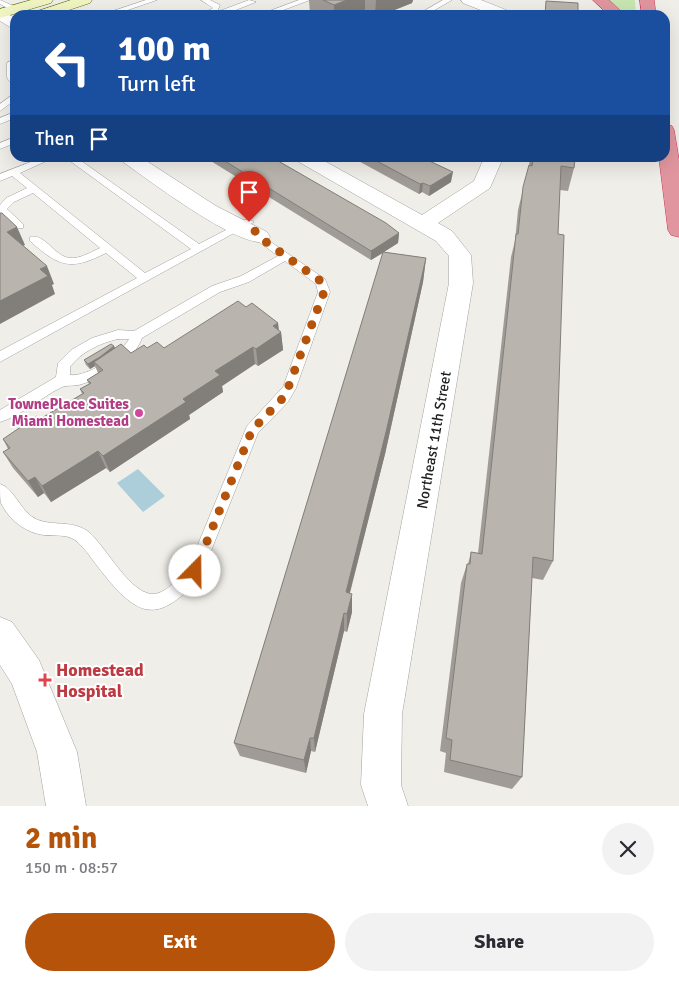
<!DOCTYPE html>
<meta charset="utf-8">
<style>
:root{--surface:#fff;--page:#f2f2f3;--text:#2b2b33;--muted:#7c7c81;--accent:#b45309}
body{margin:0;font-family:Signika,sans-serif;background:var(--page);color:var(--text);height:100vh;display:flex;flex-direction:column;font-size:19px;white-space:nowrap}
*{box-sizing:border-box;margin:0}
p{font-size:16px;color:var(--muted)}
.icon{flex:none;width:28px;height:28px;fill:none;stroke:currentColor;stroke-width:2;stroke-linecap:round;stroke-linejoin:round}
.map{position:relative;height:806px;overflow:hidden}
.details{display:flex;flex-direction:column;background:var(--surface);flex:1}
.details>*{flex:none}
.top-card{position:absolute;left:10px;top:10px;width:660px;height:152px;border-radius:15px;box-shadow:0 5px 20px #0002;background:#1a4fa0;color:#fff;overflow:hidden}
.pin{position:absolute;display:grid;place-items:center;width:42px;height:42px;color:#fff;margin:-51px -21px;border-radius:50% 50% 50% 0;rotate:-45deg;box-shadow:0 0 5px #0007}
.pin .icon{rotate:45deg}
.me{position:absolute;width:55px;margin:-28px;rotate:22deg;stroke-linejoin:round;filter:drop-shadow(0 0 4px #0008)}
.turn{display:flex;align-items:center;gap:18px;height:105px;padding:0 25px;font-size:22px}
.turn .icon{width:65px;height:65px;stroke-width:2.5}
.turn b{display:block;font-size:35px;line-height:42px}
.then{display:flex;align-items:center;height:48px;padding:0 25px;background:#0003;gap:10px;font-size:19px}
.round{display:grid;place-items:center;flex:none;width:52px;height:52px;border-radius:26px;background:var(--page)}
.headline{display:flex;align-items:center;justify-content:space-between;height:85px;padding:0 25px}
h1{font-size:30px;font-weight:700;line-height:38px;color:var(--accent)}
.action{display:flex;gap:10px;margin-top:auto;padding:10px 25px}
.action a{flex:1;height:58px;border-radius:30px;background:var(--accent);color:#fff;font-size:20px;font-weight:700;line-height:58px;text-align:center}
.action a+a{background:var(--page);color:var(--text)}
.map>svg:first-child{display:block}
</style>
<div class="map">
<svg width="679" height="806" viewBox="0 0 679 806">
<rect width="100%" height="100%" fill="#f0eee8"/>
<path fill="#c8e6b2" d="M 606,0 L 635,0 L 636,15 L 624,15 Z"/>
<path fill="#accdda" d="M 138,469 L 165,496 L 143,512 L 117,483 Z"/>
<g fill="none" stroke-linecap="round" stroke-linejoin="round">
<g stroke="#a2a2a2" stroke-width="1">
<g id="service">
<path d="M 0,0 L 20,9 L 13,11 L 0,4 Z"/>
<path d="M 146,0 L 157,0 L 113,15 L 101,15 Z"/>
<path d="M 201,0 L 210,0 L 220,5 L 217,12 L 249,0 L 256,2 L 223,15 L 201,15 L 213,8 Z"/>
<path d="M 299,0 L 310,0 L 270,15 L 259,15 Z"/>
<path d="M 443,0 L 452,0 L 426,15 L 417,15 Z"/>
<path d="M 15,93 L 15,100 L 0,111 L 0,104 Z"/>
<path d="M 15,112 L 15,118 L 0,124 L 0,118 Z"/>
<path d="M 15,137 L 15,143 L 0,149 L 0,143 Z"/>
<path d="M 41,158 L 53,158 L 20,173 L 145,273 L 191,249 L 66,158 L 77,158 L 199,244 L 245,220 L 249,219 L 254,222 L 0,362 L 0,351 L 137,278 L 106,253 C 71,271 59,267 30,241 L 30,237 C 45,233 55,257 70,258 C 80,259 91,252 100,248 L 33,193 L 14,202 L 7,209 L 23,224 L 23,228 L 15,228 L 0,215 L 0,205 L 6,198 L 27,188 L 12,176 L 0,181 L 0,174 Z"/>
<path d="M 259,234 L 325,279 L 330,292 L 296,388 L 288,402 L 258,433 L 201,576 C 156,628 136,616 98,567 C 91,558 84,547 75,540 C 66,534 55,536 44,535 C 26,533 9,520 1,503 C 0,498 0,489 0,484 C 13,488 20,508 31,516 C 46,528 69,519 86,530 C 105,542 134,606 161,592 C 172,587 181,575 189,566 L 247,426 L 283,387 L 318,292 L 316,284 L 285,261 L 249,282 L 220,292 L 142,338 C 135,360 102,378 82,384 C 74,387 67,384 60,388 C 40,398 21,416 0,422 L 0,410 L 56,377 L 58,363 L 71,350 L 92,338 L 118,330 L 134,331 L 212,286 L 241,276 L 278,256 L 255,239 L 253,237 ZM 118,339 L 129,339 C 120,355 88,377 70,375 L 70,367 C 81,352 100,343 118,339 Z"/>
</g>
</g>
<g stroke="#a2a2a2" stroke-width="1">
<g id="minor">
<path d="M 461,0 L 481,0 L 511,12 L 513,15 L 493,15 L 463,3 Z"/>
<path d="M 0,10 L 15,18 L 15,30 L 0,21 Z"/>
<path d="M 15,58 L 15,82 L 9,81 L 7,77 L 7,63 Z"/>
<path d="M 121,158 L 142,158 L 216,206 L 267,232 L 270,237 L 267,242 C 239,249 149,180 123,162 Z"/>
<path d="M 296,158 L 319,158 L 422,215 L 474,181 L 484,158 L 503,158 L 490,188 L 438,223 L 452,231 L 471,255 L 473,283 L 402,714 L 401,785 L 408,806 L 368,806 L 361,785 L 364,714 L 449,283 L 449,256 L 436,241 L 299,162 Z"/>
<path d="M 0,617 L 12,622 L 39,660 L 77,752 L 86,806 L 46,806 L 37,752 L 12,684 L 0,665 Z"/>
</g>
</g>
<g stroke="#61720d" stroke-width="1">
<g id="secondary">
<path d="M 31,0 L 53,0 L 51,3 L 0,18 L 0,9 Z"/>
<path d="M 71,0 L 92,0 L 90,3 L 54,15 L 33,15 L 35,12 Z"/>
</g>
</g>
<g stroke="#cf3460" stroke-width="1">
<g id="motorway">
<path d="M 593,0 L 609,0 L 625,15 L 609,15 Z"/>
<path d="M 640,0 L 654,0 L 656,15 L 642,15 Z"/>
<path d="M 665,124 L 672,126 L 674,130 L 679,160 L 679,237 L 671,235 L 668,230 L 659,158 L 665,158 Z"/>
</g>
</g>
<use href="#service" fill="#fff" fill-rule="evenodd"/>
<use href="#minor" fill="#fff" fill-rule="evenodd"/>
<use href="#secondary" fill="#f0f5c1" fill-rule="evenodd"/>
<use href="#motorway" fill="#e1969f" fill-rule="evenodd"/>
</g>
<g fill="#a09b96">
<path d="M 309,0 L 413,0 L 412,3 L 382,15 L 369,15 L 365,13 L 360,15 L 312,15 L 310,14 Z"/>
<path d="M 206,158 L 273,158 L 399,233 L 398,243 L 384,252 L 426,258 L 423,282 L 385,454 L 350,593 L 352,612 L 347,632 L 344,631 L 315,752 L 311,751 L 306,773 L 240,756 L 234,743 L 383,253 L 371,260 Z"/>
<path d="M 353,158 L 423,158 L 451,182 L 429,196 L 422,192 L 419,194 Z"/>
<path d="M 530,158 L 575,158 L 574,168 L 568,191 L 560,190 L 558,234 L 553,561 L 543,580 L 532,578 L 522,777 L 512,789 L 444,772 L 446,753 L 440,751 L 461,583 L 467,564 L 468,564 L 471,552 L 478,553 L 511,257 L 515,241 L 518,210 L 529,165 L 529,166 Z"/>
<path d="M 246,307 L 278,323 L 279,331 L 281,332 L 283,350 L 258,366 L 255,364 L 222,386 L 223,392 L 189,415 L 190,419 L 110,472 L 106,468 L 51,502 L 44,493 L 38,497 L 13,468 L 3,452 L 8,449 L 3,439 L 40,419 L 82,394 L 80,389 L 89,384 L 87,380 L 98,373 L 95,366 L 90,369 L 86,365 L 84,360 L 114,346 L 115,348 L 131,353 L 147,348 L 164,348 Z"/>
</g>
<g fill="#827e7a">
<path d="M 347,0 L 365,0 L 365,13 L 360,15 L 334,15 L 334,5 Z"/>
<path d="M 376,0 L 413,0 L 412,3 L 382,15 L 375,15 Z"/>
<path d="M 453,172 L 451,182 L 429,196 L 430,186 Z"/>
<path d="M 423,183 L 422,192 L 419,194 L 420,184 Z"/>
<path d="M 17,227 L 25,245 L 15,250 L 7,232 Z"/>
<path d="M 399,233 L 398,243 L 371,260 L 371,251 Z"/>
<path d="M 426,258 L 423,282 L 385,454 L 345,611 L 346,592 Z"/>
<path d="M 47,266 L 54,284 L 52,285 L 55,294 L 0,324 L 0,301 L 40,269 Z"/>
<path d="M 278,323 L 279,334 L 281,332 L 283,350 L 258,366 L 256,349 L 273,326 Z"/>
<path d="M 114,346 L 116,351 L 94,362 L 95,366 L 90,369 L 88,364 Z"/>
<path d="M 253,347 L 255,364 L 222,386 L 223,392 L 189,415 L 190,419 L 110,472 L 103,456 L 183,399 L 215,371 Z"/>
<path d="M 98,451 L 106,468 L 51,502 L 42,486 Z"/>
<path d="M 35,477 L 44,493 L 38,497 L 28,481 Z"/>
<path d="M 352,594 L 352,612 L 347,632 L 347,614 Z"/>
<path d="M 344,613 L 344,631 L 315,752 L 314,738 Z"/>
<path d="M 310,738 L 311,751 L 306,773 L 304,760 Z"/>
</g>
<g fill="#bab4ae" stroke="#827e7a">
<path d="M 323,0 L 347,0 L 334,5 Z"/>
<path d="M 546,1 L 578,3 L 578,15 L 545,15 Z"/>
<path d="M 220,158 L 273,158 L 386,223 L 399,233 L 371,251 Z"/>
<path d="M 371,158 L 423,158 L 453,172 L 430,186 L 423,183 L 420,184 Z"/>
<path d="M 533,158 L 575,158 L 574,168 L 561,166 L 558,234 L 564,235 L 553,561 L 533,557 L 522,777 L 450,760 L 452,740 L 446,738 L 467,564 L 470,564 L 471,552 L 482,554 L 516,234 L 518,234 L 523,187 L 529,165 L 532,166 Z"/>
<path d="M 0,213 L 2,213 L 17,227 L 7,232 L 47,266 L 40,269 L 48,276 L 0,301 Z"/>
<path d="M 383,252 L 426,258 L 386,432 L 346,592 L 352,594 L 347,614 L 344,613 L 314,738 L 310,738 L 304,760 L 234,743 Z"/>
<path d="M 238,301 L 246,307 L 252,303 L 278,323 L 273,326 L 281,332 L 256,349 L 253,347 L 215,371 L 220,375 L 183,399 L 186,402 L 103,456 L 98,451 L 42,486 L 35,477 L 28,481 L 3,452 L 10,448 L 3,439 L 37,416 L 40,419 L 84,393 L 80,389 L 91,383 L 87,380 L 103,370 L 94,362 L 121,344 L 131,353 L 144,345 L 147,348 L 157,342 L 164,348 Z"/>
<path d="M 111,344 L 114,346 L 100,357 L 88,364 L 84,360 Z"/>
</g>
<g fill="none" stroke-linecap="round" stroke-linejoin="round">
<path stroke="#b45309" stroke-width="9" stroke-dasharray="0 16.2" d="M 195,571 L 252,430 L 283,398 L 288,388 L 324,292 L 322,282 L 259,237 L 249,222"/>
</g>
<circle fill="#d1479c" stroke="#fff" stroke-width="2" cx="139" cy="413" r="5"/>
<path fill="#e0444e" stroke="#fff" stroke-width="2" d="M42.5 672.5h5v5h5v5h-5v5h-5v-5h-5v-5h5z"/>
<g text-anchor="middle" dominant-baseline="central" stroke-width="4" stroke-linejoin="round" paint-order="stroke">
<g font-size="15" font-weight="bold" fill="#b23c85" stroke="#fff" text-anchor="end">
<text x="129" y="404">TownePlace Suites<tspan x="129" dy="17">Miami Homestead</tspan></text>
</g>
<g font-size="15" fill="#212121" stroke="#fff">
<text transform="translate(434 440) rotate(-80)">Northeast 11th Street</text>
</g>
<g font-size="18" font-weight="bold" fill="#be3a42" stroke="#fff" text-anchor="start">
<text x="56" y="670">Homestead<tspan x="56" dy="21">Hospital</tspan></text>
</g>
</g>
</svg>
<div class="pin" style="left:249px;top:222px;background:#d93025"><svg class="icon" aria-label="arrive" viewBox="0 0 24 24"><path d="M6 21V4h12l-3 4 3 4H6"/></svg></div>
<svg class="me" style="left:195px;top:571px" viewBox="-20 -20 40 40"><circle r="19" fill="#fff"/><path d="M0-13L10 11 0 6-10 11z" fill="#b45309"/></svg>
<div class="top-card">
<div class="turn"><svg class="icon" aria-label="left" viewBox="0 0 24 24"><path d="M17 20v-9H6M10 6l-5 5 5 5"/></svg><div><b>100 m</b>Turn left</div></div>
<div class="then">Then<svg class="icon" aria-label="arrive" viewBox="0 0 24 24"><path d="M6 21V4h12l-3 4 3 4H6"/></svg></div>
</div>
</div>
<section class="details">
<div class="headline"><div><h1>2 min</h1><p>150 m · 08:57</p></div><a class="round"><svg class="icon" aria-label="close" viewBox="0 0 24 24"><path d="M6 6l12 12M18 6L6 18"/></svg></a></div>
<div class="action"><a>Exit</a><a>Share</a></div>
</section>
